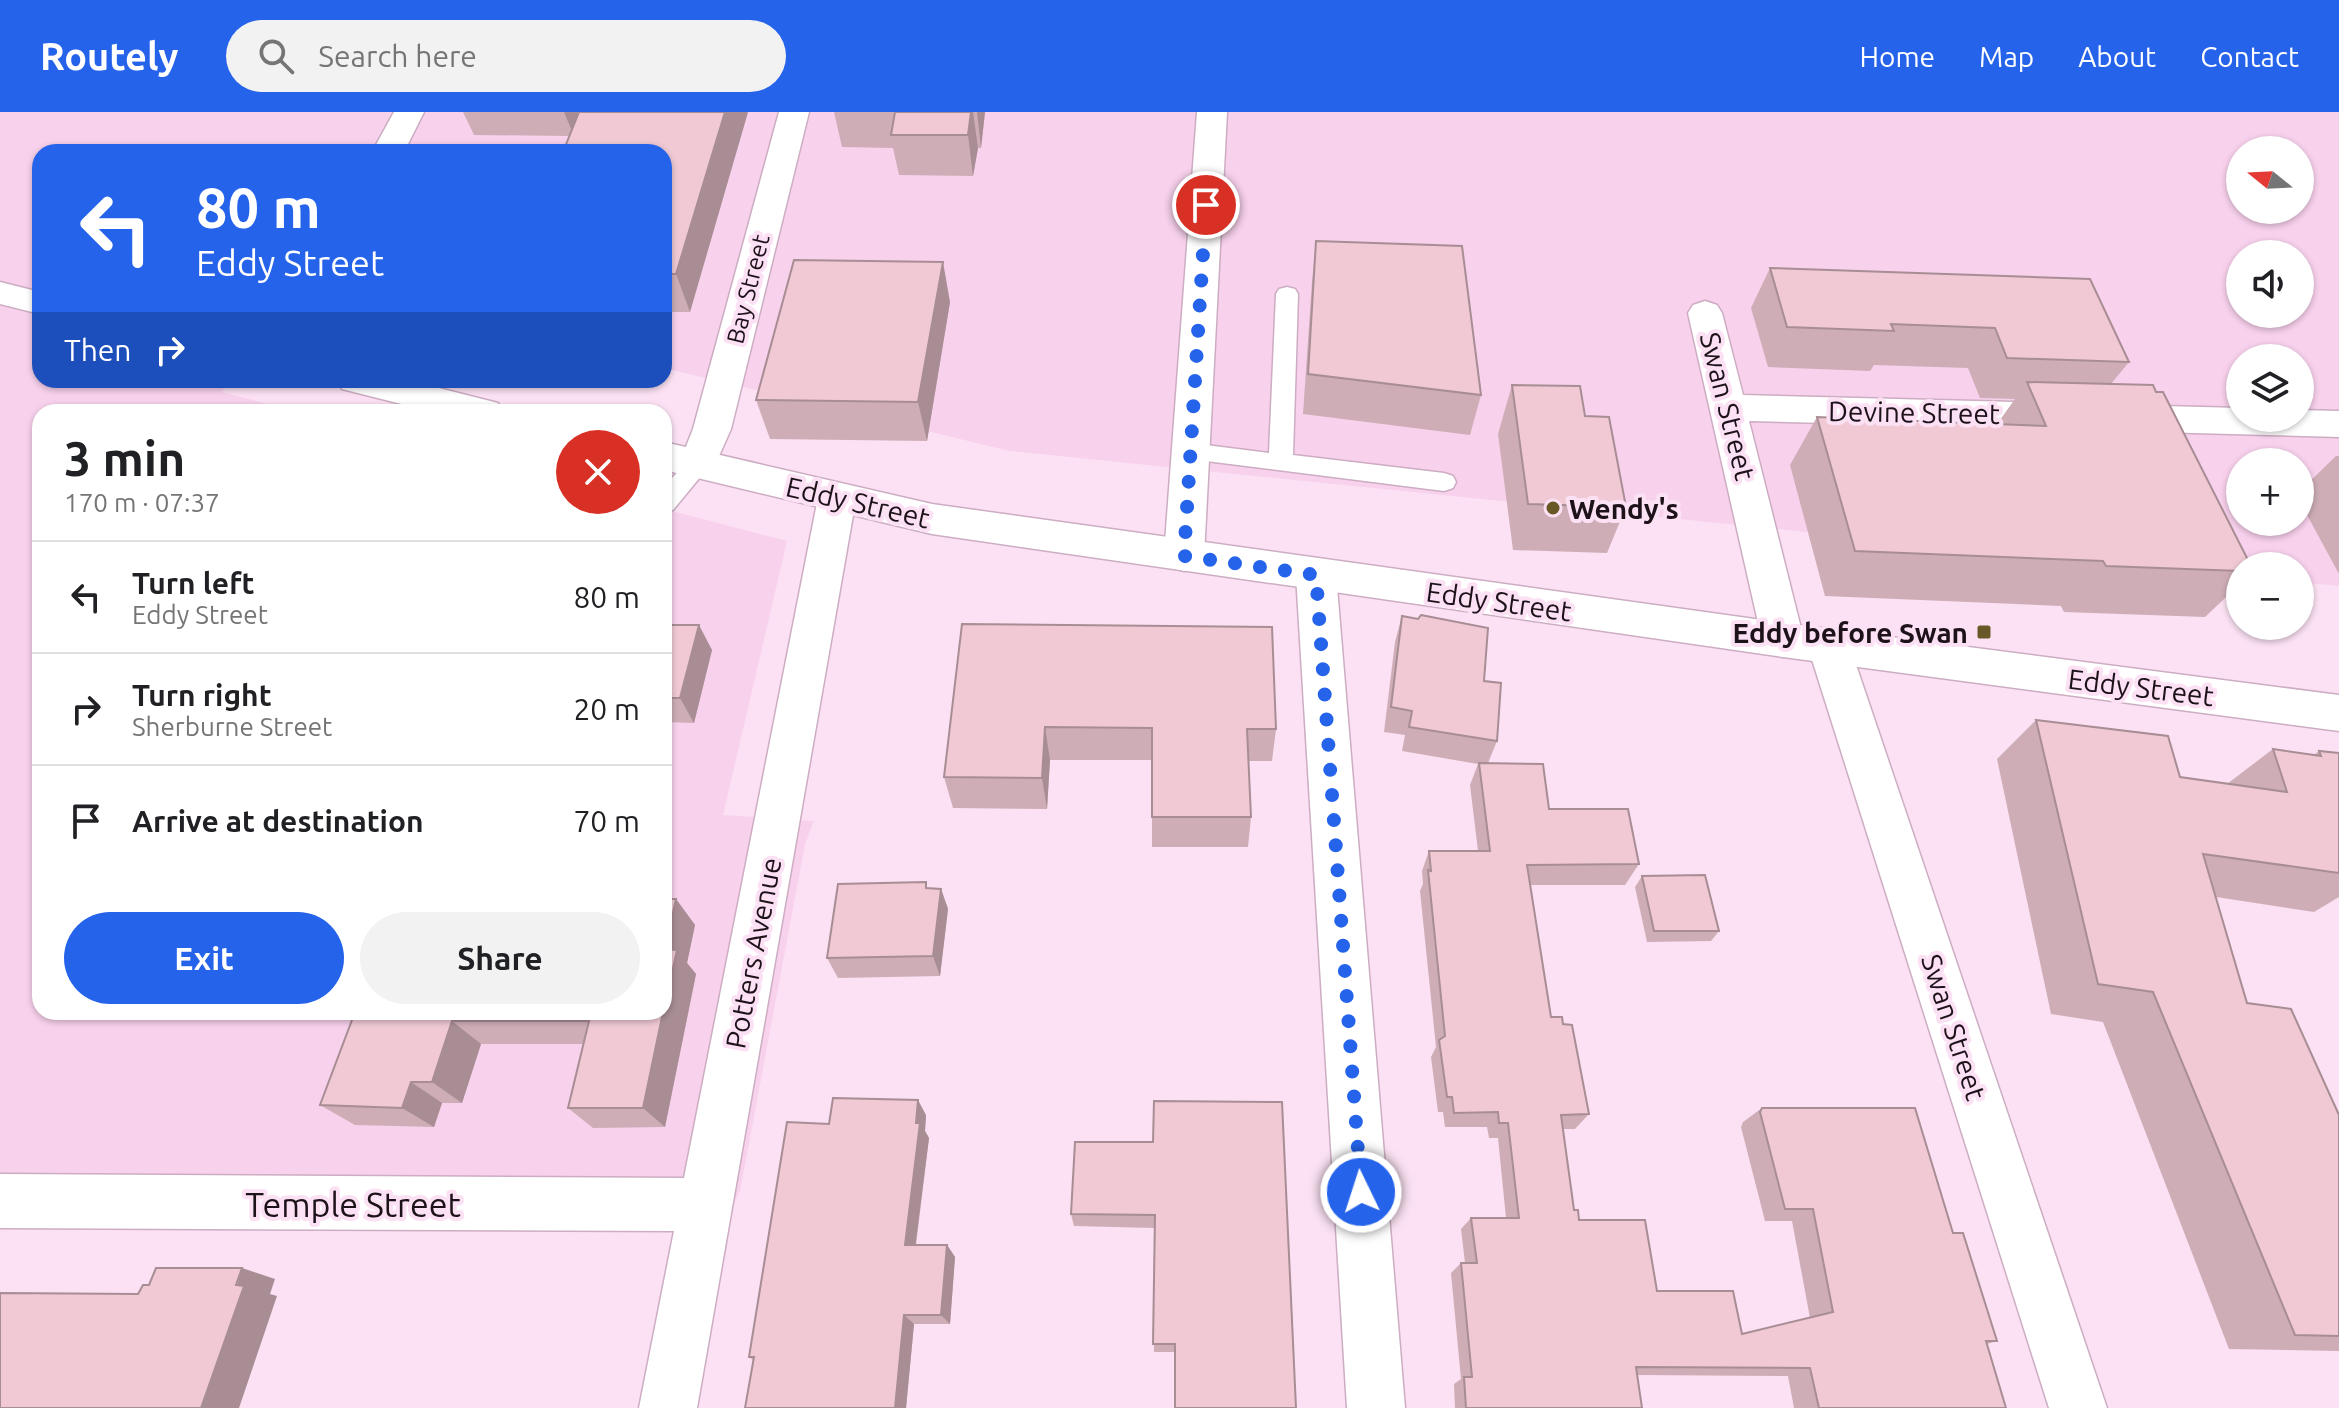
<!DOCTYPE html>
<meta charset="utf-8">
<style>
:root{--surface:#fff;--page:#f2f2f2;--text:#202124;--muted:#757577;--line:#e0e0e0;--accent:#2563eb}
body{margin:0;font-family:Ubuntu,sans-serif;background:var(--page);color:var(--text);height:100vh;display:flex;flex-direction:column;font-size:30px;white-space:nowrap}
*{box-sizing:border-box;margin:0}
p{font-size:26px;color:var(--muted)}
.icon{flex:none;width:44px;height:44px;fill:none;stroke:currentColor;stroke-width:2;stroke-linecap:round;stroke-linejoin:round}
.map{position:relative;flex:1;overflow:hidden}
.details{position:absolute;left:32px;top:292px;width:640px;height:616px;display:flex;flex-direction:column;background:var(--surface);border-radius:24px;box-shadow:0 2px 6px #0004}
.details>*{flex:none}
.top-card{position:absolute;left:32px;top:32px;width:640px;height:244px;border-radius:24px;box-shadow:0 2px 6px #0004;background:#2563eb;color:#fff;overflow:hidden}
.needle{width:52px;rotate:288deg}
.controls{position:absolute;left:2226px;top:24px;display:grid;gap:16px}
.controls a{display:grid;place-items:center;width:88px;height:88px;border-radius:50%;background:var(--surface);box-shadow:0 2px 6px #0004;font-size:40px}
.pin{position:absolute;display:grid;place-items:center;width:68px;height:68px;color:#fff;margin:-34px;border:4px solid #fff;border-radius:50%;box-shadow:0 2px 8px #0007}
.me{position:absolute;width:88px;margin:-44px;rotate:356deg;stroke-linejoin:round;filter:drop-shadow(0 0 6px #0008)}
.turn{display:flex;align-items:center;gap:28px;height:168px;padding:0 32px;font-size:36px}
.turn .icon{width:104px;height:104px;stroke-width:2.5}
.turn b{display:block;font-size:56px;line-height:68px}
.then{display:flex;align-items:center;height:76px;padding:0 32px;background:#0003;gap:16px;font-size:30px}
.round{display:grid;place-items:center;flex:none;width:84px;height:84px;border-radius:42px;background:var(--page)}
.head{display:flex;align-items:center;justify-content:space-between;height:136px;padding:0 32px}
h1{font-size:48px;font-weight:600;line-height:60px}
.action{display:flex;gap:16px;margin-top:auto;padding:16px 32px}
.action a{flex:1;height:92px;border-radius:48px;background:var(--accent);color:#fff;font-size:32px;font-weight:600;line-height:92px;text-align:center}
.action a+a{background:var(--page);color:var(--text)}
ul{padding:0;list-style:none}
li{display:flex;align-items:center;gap:24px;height:112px;padding:0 32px;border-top:2px solid var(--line)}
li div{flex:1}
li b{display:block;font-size:30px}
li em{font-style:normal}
header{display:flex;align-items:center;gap:48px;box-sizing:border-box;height:112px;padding:0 40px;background:var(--accent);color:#fff}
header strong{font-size:38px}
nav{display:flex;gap:44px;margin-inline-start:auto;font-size:28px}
.search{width:560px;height:72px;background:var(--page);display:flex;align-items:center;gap:20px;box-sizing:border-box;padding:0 28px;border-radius:44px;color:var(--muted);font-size:30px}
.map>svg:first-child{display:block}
</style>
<header>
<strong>Routely</strong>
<div class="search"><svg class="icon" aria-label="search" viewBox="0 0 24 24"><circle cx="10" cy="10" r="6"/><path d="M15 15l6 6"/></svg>Search here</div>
<nav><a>Home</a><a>Map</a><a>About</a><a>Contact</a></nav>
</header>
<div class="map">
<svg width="2339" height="1296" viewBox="0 0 2339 1296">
<rect width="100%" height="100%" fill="#fbe1f3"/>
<path fill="#f8d1ec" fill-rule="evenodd" d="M 0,0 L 2339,0 L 2339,474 L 2300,470 L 2300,454 L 2240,454 L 2240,464 L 1010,339 L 664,256 L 664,40 L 40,40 L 40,268 L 228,268 L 222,280 L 297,300 L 40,300 L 40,900 L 664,900 L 664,397 L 787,429 L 723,703 L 814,709 L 805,732 L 740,1079 L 721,1118 L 0,1098 ZM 2240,38 L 2300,38 L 2300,98 L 2240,98 ZM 2240,142 L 2300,142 L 2300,202 L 2240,202 ZM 2240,246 L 2300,246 L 2300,306 L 2240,306 ZM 2240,350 L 2300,350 L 2300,410 L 2240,410 Z"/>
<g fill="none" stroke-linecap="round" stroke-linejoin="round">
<g stroke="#ccadc2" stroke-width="3">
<g id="service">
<path d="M 1287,175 L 1295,177 L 1298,182 L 1293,343 L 1444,361 L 1453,364 L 1456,370 L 1453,376 L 1444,379 L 1182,346 L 1178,340 L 1182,334 L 1190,331 L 1269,341 L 1276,182 L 1279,177 Z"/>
<path d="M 698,343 L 706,346 L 710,352 L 706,358 L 673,398 L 664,401 L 664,375 L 690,346 Z"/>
</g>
</g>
<g stroke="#ccadc2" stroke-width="3">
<g id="minor">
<path d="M 779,0 L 809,0 L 731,317 L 711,362 L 698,366 L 685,362 L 679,352 L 693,317 Z"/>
<path d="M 1197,0 L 1227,0 L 1204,444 L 1198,455 L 1184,459 L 1170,455 L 1164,444 Z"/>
<path d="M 1705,189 L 1717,193 L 1722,201 L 1743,283 L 2240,296 L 2240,306 L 2300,306 L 2300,298 L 2339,299 L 2339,325 L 1749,309 L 1804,528 L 1798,540 L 1783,545 L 1768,540 L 1762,528 L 1688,201 L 1693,193 Z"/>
<path d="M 837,372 L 851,376 L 856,386 L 697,1296 L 639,1296 L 674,1119 L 0,1116 L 0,1062 L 684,1066 L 818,386 L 823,376 Z"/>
<path d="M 1316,447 L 1330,452 L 1336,463 L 1405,1296 L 1347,1296 L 1296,463 L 1302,452 Z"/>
<path d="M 1829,518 L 1844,523 L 1850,535 L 2107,1296 L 2049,1296 L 1808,535 L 1814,523 Z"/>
</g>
</g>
<g stroke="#ccadc2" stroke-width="3">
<path id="tertiary" d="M 394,0 L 424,0 L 404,40 L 372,40 Z"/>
</g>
<g stroke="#ccadc2" stroke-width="3">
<g id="primary">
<path d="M 0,170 L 40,180 L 40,202 L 0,192 Z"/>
<path d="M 337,268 L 407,268 L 498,291 L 503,300 L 433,300 L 342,277 Z"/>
<path d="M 664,330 L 932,392 L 1783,511 L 2339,583 L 2339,619 L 1783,545 L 932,422 L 664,358 Z"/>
</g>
</g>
<use href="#service" fill="#fff" fill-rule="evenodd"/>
<use href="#minor" fill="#fff" fill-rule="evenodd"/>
<use href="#tertiary" fill="#fff" fill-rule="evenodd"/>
<use href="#primary" fill="#fff" fill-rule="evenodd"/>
</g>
<g fill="#ceadb6">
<path d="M 463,0 L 748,0 L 690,200 L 664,200 L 664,40 L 570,24 L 474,23 Z"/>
<path d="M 834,0 L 985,0 L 981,36 L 978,36 L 973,64 L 899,63 L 893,36 L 842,35 Z"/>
<path d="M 1316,129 L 1481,283 L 1470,323 L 1303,302 L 1312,170 Z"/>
<path d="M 1770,156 L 2129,250 L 2111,272 L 2240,454 L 2240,472 L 2205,505 L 2064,500 L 2061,494 L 1825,484 L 1790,353 L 1817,305 L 1997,312 L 2015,287 L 1980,286 L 1968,256 L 1874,253 L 1870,259 L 1768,255 L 1751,196 Z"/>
<path d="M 950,190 L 927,329 L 770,327 L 756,288 Z"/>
<path d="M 1512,273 L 1585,304 L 1626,395 L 1607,441 L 1513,438 L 1498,322 Z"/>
<path d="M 2336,344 L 2339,344 L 2339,462 L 2300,390 L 2300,379 Z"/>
<path d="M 1402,504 L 1484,569 L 1497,629 L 1488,651 L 1549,697 L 1639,752 L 1625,773 L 1530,773 L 1551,905 L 1563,912 L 1589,1002 L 1575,1017 L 1563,1017 L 1574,1098 L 1579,1108 L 1657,1179 L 1742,1222 L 1810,1206 L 1792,1109 L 1765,1109 L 1741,1015 L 1743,1010 L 1762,996 L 1953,1121 L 1997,1229 L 1987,1232 L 2006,1296 L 1794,1296 L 1788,1264 L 1637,1263 L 1642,1296 L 1455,1296 L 1454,1272 L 1461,1267 L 1451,1161 L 1461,1151 L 1465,1151 L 1461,1117 L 1471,1106 L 1506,1106 L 1498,1026 L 1489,1026 L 1487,1015 L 1445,1015 L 1443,1000 L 1438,1000 L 1431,945 L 1436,935 L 1420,779 L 1423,772 L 1422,759 L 1429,739 L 1478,739 L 1470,673 L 1478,652 L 1402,639 L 1405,623 L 1384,620 L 1395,530 Z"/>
<path d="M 962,512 L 1276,617 L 1272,649 L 1248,649 L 1251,705 L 1248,735 L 1152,735 L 1152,648 L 1050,648 L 1047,697 L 953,696 L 944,665 Z"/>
<path d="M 664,513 L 712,538 L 694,611 L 664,610 Z"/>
<path d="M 2036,608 L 2180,665 L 2227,672 L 2273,637 L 2314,643 L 2319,639 L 2339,641 L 2339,785 L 2314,800 L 2216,785 L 2247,891 L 2339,1003 L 2339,1239 L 2229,1237 L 2103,910 L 2051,902 L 1997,647 Z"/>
<path d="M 1642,764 L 1719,819 L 1711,829 L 1647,830 L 1635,775 Z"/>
<path d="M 941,777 L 948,797 L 940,864 L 838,866 L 827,846 Z"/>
<path d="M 676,787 L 695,813 L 687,851 L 696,862 L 665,1015 L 593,1016 L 568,996 L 584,932 L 481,932 L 462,991 L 442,991 L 434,1015 L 355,1013 L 320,993 L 355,900 Z"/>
<path d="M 1282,990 L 1175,1240 L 1154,1240 L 1155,1116 L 1074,1114 L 1071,1102 L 1153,1030 Z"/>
<path d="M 926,1003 L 925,1019 L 929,1026 L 916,1133 L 947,1133 L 955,1145 L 950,1212 L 914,1212 L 906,1296 L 745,1296 L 753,1248 L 749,1245 L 829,1012 Z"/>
</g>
<g fill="#a88d94">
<path d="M 564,0 L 583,0 L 574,24 Z"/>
<path d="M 725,0 L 748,0 L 690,200 L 676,162 Z"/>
<path d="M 971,0 L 973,0 L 978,36 L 973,64 L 968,23 Z"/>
<path d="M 977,0 L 985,0 L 981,36 Z"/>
<path d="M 943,150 L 950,190 L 927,329 L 918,290 Z"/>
<path d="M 699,513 L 712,538 L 694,611 L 680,586 Z"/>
<path d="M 1045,615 L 1050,648 L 1047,697 L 1042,666 Z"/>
<path d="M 941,777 L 948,797 L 940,864 L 933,844 Z"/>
<path d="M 676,787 L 695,813 L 687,851 L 696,862 L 665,1015 L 643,996 L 665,837 Z"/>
<path d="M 452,909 L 481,932 L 462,991 L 432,970 Z"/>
<path d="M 411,970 L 442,991 L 434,1015 L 402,996 Z"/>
<path d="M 918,988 L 926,1003 L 925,1019 L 929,1026 L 914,1144 L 905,1133 Z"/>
<path d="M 947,1133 L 955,1145 L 950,1212 L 941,1203 Z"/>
<path d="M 242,1156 L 275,1167 L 270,1182 L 277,1184 L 239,1296 L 201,1296 Z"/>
<path d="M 904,1203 L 914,1212 L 906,1296 L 895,1296 Z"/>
</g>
<g fill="#f0c9d4" stroke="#a88d94" stroke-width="2">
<path d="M 579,0 L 725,0 L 676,162 L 664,162 L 664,40 L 563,40 Z"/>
<path d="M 895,0 L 971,0 L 968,23 L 891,23 Z"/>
<path d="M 1316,129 L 1462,134 L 1481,283 L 1308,262 Z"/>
<path d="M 794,148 L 943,150 L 918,290 L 756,288 Z"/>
<path d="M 1770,156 L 2090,167 L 2129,250 L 2007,246 L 1995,216 L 1891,212 L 1894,219 L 1787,215 Z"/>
<path d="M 2027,270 L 2153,273 L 2156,280 L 2163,280 L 2251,454 L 2240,454 L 2240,459 L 2106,454 L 2103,449 L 1855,439 L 1817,305 L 2046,314 Z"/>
<path d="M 1512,273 L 1580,274 L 1585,304 L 1609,305 L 1626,395 L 1528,392 Z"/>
<path d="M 406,294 L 426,300 L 404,300 Z"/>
<path d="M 1421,503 L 1488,516 L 1484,569 L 1501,571 L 1497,629 L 1409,615 L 1412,599 L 1391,595 L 1402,504 L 1418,507 Z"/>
<path d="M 962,512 L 1272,515 L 1276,617 L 1247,617 L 1251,705 L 1152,705 L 1152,616 L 1045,615 L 1042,666 L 944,665 Z"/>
<path d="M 664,513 L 699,513 L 680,586 L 664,586 Z"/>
<path d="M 2036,608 L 2168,624 L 2180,665 L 2287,680 L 2273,637 L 2321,644 L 2319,639 L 2339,641 L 2339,761 L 2203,742 L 2247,891 L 2291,897 L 2339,1003 L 2339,1224 L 2295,1223 L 2153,880 L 2098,872 Z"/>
<path d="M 1479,651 L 1543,652 L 1549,697 L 1628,697 L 1639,752 L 1527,753 L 1551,905 L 1562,905 L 1563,912 L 1572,913 L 1589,1002 L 1561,1003 L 1574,1098 L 1578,1098 L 1579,1108 L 1645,1108 L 1657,1179 L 1733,1179 L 1742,1222 L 1833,1200 L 1813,1097 L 1785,1097 L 1760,1000 L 1762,996 L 1915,996 L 1953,1121 L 1963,1121 L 1997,1229 L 1986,1229 L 2006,1296 L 1819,1296 L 1810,1256 L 1636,1255 L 1642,1296 L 1466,1296 L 1464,1265 L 1472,1265 L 1461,1151 L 1477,1151 L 1471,1106 L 1519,1106 L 1508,1011 L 1499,1011 L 1498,1000 L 1454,1001 L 1452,985 L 1447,985 L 1439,928 L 1445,924 L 1428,758 L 1431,759 L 1429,739 L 1490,739 Z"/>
<path d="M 1705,763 L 1719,819 L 1654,819 L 1642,764 Z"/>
<path d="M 926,770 L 926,776 L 941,777 L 933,844 L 827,846 L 838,772 Z"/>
<path d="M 664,787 L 676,787 L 665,837 L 677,838 L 664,897 Z"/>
<path d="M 355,900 L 663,900 L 643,996 L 568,996 L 589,909 L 452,909 L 432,970 L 411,970 L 402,996 L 320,993 Z"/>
<path d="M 833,986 L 918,988 L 916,1011 L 920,1011 L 905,1133 L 947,1133 L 941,1203 L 904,1203 L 895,1296 L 745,1296 L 754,1245 L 749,1245 L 787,1010 L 829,1012 Z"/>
<path d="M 1154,989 L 1282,990 L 1296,1296 L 1175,1296 L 1175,1232 L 1153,1232 L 1155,1103 L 1071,1102 L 1075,1030 L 1153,1030 Z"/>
<path d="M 156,1156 L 242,1156 L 236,1173 L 244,1174 L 201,1296 L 0,1296 L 0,1181 L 138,1182 L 143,1173 L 149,1173 Z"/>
</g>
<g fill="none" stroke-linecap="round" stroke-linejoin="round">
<path stroke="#2563eb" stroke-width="14" stroke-dasharray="0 25.2" d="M 1206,93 L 1184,444 L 1316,463 L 1361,1080"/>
</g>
<g fill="#695725" stroke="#fbe1f3" stroke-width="3">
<circle cx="1553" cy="396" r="8"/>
<rect x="1976" y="512" width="16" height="16" rx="4"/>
</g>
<g text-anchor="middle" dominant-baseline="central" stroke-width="8" stroke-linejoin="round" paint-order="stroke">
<g font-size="24" fill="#1d121a" stroke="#fbe1f3">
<text transform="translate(748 177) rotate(-76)">Bay Street</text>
</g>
<g font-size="28" fill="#1d121a" stroke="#fbe1f3">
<text transform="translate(1728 294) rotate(76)">Swan Street</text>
<text transform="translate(1914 300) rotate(1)">Devine Street</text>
<text transform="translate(858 390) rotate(13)">Eddy Street</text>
<text transform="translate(1499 489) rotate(8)">Eddy Street</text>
<text transform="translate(2141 575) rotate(7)">Eddy Street</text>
<text transform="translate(753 841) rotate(-79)">Potters Avenue</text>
<text transform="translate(1954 915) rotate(72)">Swan Street</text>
</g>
<g font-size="28" font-weight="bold" fill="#1d121a" stroke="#fbe1f3" text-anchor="start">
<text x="1569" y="396">Wendy's</text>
<text x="1968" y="520" text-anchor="end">Eddy before Swan</text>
</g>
<g font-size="34" fill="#1d121a" stroke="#fbe1f3">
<text x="353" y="1092">Temple Street</text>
</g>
</g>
</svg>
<div class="controls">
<a><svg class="needle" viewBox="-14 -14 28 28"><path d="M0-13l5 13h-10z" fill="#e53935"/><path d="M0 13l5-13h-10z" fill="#757577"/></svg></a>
<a><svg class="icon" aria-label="sound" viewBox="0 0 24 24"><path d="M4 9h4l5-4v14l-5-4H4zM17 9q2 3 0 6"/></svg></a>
<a><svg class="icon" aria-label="layers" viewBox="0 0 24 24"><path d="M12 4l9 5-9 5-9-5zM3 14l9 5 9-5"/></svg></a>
<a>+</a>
<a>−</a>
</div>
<div class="pin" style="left:1206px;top:93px;background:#d93025"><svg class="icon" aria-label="arrive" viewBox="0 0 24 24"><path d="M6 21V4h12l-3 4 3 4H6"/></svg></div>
<svg class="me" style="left:1361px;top:1080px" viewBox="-20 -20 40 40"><circle r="17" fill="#2563eb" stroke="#fff" stroke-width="3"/><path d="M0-11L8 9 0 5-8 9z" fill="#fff"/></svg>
<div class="top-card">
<div class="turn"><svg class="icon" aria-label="left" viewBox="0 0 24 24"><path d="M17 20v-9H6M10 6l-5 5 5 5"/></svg><div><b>80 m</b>Eddy Street</div></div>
<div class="then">Then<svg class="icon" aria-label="right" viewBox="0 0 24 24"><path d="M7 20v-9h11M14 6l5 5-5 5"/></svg></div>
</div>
<section class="details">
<div class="head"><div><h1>3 min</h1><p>170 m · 07:37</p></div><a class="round" style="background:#d93025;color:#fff"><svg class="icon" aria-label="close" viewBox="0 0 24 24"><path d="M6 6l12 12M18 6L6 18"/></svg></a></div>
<ul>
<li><svg class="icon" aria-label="left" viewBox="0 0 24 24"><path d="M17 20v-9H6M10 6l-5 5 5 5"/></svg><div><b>Turn left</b><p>Eddy Street</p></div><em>80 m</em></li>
<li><svg class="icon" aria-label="right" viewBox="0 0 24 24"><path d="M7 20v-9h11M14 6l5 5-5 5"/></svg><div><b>Turn right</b><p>Sherburne Street</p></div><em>20 m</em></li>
<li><svg class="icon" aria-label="arrive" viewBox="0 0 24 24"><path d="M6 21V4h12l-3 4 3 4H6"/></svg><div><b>Arrive at destination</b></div><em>70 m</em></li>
</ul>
<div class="action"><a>Exit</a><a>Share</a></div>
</section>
</div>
